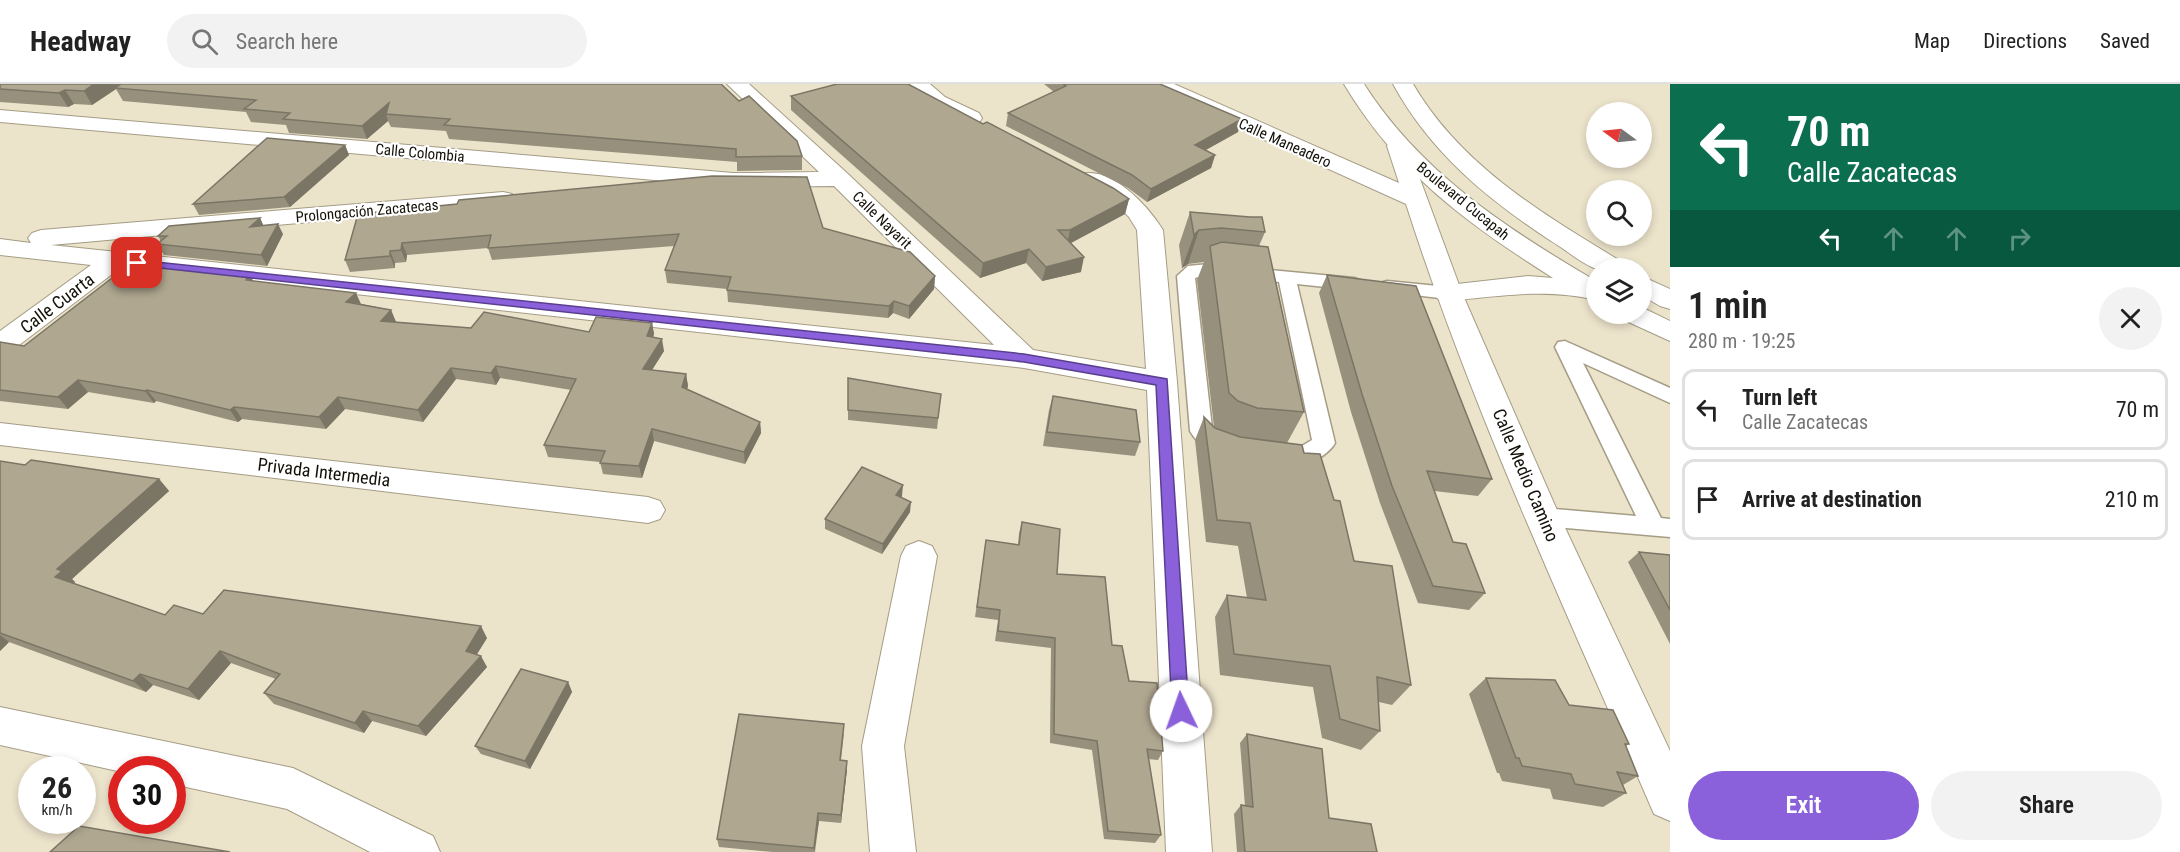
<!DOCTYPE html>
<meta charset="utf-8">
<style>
:root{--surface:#fff;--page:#f2f2f2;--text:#222;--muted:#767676;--line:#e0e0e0;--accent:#8a61db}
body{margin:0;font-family:"Roboto Condensed",sans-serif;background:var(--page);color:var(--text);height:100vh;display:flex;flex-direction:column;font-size:22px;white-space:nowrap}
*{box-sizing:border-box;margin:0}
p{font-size:20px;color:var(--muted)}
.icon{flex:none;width:33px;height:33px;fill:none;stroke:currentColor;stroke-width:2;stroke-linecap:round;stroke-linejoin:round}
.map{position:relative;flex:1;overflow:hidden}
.drawer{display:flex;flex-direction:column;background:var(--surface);width:510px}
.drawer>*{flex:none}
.guide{background:#0b6e4f;color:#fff;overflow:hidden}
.needle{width:39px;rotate:285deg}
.tools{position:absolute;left:1586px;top:18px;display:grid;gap:12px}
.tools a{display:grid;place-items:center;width:66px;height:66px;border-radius:50%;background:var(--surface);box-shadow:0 3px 9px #0003;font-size:30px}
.speed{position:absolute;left:18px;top:672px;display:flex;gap:12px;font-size:30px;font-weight:700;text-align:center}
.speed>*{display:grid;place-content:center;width:78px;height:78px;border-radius:50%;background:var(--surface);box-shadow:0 3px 9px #0003;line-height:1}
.speed small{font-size:15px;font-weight:400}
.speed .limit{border:9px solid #d22;background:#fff;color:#111}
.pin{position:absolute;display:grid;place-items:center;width:51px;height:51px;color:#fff;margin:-26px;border-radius:12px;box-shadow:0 3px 9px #0006}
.me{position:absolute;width:66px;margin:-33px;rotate:357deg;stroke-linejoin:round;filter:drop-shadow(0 0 4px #0008)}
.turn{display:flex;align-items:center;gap:21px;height:126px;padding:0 18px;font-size:27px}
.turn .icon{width:78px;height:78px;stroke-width:2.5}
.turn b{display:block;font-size:42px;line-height:51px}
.lanes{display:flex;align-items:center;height:57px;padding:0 18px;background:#0003;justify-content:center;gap:30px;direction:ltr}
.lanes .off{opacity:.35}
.round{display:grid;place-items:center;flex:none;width:63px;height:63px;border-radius:32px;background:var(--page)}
.headline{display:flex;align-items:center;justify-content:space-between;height:102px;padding:0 18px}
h1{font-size:36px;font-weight:600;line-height:45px}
.primary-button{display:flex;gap:12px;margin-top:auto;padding:12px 18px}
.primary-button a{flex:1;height:69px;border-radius:36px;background:var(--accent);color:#fff;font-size:24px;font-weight:600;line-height:69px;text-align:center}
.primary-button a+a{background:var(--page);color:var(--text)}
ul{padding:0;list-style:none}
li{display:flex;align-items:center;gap:18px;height:81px;margin:0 12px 9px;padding:0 6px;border:3px solid var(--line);border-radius:12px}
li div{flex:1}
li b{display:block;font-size:22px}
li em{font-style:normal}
header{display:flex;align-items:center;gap:36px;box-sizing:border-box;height:84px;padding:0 30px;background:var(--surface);border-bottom:2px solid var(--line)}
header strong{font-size:28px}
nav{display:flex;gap:33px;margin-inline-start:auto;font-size:21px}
.search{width:420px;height:54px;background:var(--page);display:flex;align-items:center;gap:15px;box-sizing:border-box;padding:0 21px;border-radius:33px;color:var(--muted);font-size:22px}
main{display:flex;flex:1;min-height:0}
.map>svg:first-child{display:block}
</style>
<header>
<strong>Headway</strong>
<div class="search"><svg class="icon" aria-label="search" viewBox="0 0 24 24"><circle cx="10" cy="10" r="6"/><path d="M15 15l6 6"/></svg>Search here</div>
<nav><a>Map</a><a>Directions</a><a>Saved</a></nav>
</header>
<main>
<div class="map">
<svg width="1670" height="768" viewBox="0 0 1670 768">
<rect width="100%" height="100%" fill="#ece3cb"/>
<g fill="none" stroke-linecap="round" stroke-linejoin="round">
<g stroke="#a49c85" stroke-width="3">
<g id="service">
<path d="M 1209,180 L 1354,194 L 1360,196 L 1363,200 L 1360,204 L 1354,206 L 1297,200 L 1335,359 C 1330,369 1309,382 1298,383 C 1290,384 1280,381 1273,379 L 1270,373 L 1273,367 L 1281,365 L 1295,366 L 1312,356 L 1279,198 L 1209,190 L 1195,194 L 1212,344 L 1221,353 L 1230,356 L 1233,362 L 1230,368 C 1213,373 1198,361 1190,347 L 1177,192 L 1188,182 Z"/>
<path d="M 1387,197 L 1448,203 L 1455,205 L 1457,209 L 1455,213 L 1448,215 L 1380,207 L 1378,203 L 1380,199 Z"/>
<path d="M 1565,257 L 1670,304 L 1670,319 L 1583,279 L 1661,434 L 1670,435 L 1670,453 L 1543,442 L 1535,440 L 1531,433 L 1535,426 L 1543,424 L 1636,432 L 1555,263 L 1558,258 Z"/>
</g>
</g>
<g stroke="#a49c85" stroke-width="2">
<g id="minor">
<path d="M 727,0 L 749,0 L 848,90 L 1033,266 L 1146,285 L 1137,146 L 1129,133 L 1116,120 L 1081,100 L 1077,95 L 1081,90 C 1112,82 1148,122 1163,146 L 1177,298 L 1212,768 L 1166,768 L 1147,306 L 1024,284 L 120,184 L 10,268 L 0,270 L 0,247 L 91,181 L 0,171 L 0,155 L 31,159 L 28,154 L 32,149 L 41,146 L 503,108 L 512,110 L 515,115 L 512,120 L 51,161 L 994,261 L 834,102 L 733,103 L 0,38 L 0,26 L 733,89 L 819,88 Z"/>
<path d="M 908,0 L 930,0 L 945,13 L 979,29 L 982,34 L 979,39 C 959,43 919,16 908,0 Z"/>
<path d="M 1147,0 L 1174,0 L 1399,99 L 1387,62 L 1390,57 L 1398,55 L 1406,57 L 1462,209 L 1560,433 L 1670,667 L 1670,737 L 1654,730 C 1567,529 1473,329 1406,120 L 1150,4 Z"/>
<path d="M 0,339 L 648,413 L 660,417 L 665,426 L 660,435 L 648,439 L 0,361 Z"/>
<path d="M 919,457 L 932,462 L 937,472 L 904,662 L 916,768 L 870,768 L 862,662 L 901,472 L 906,462 Z"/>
</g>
</g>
<g stroke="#a49c85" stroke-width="2">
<path id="tertiary" d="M 0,623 L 293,684 L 433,752 L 440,768 L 370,768 L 287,725 L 172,700 L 172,686 L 122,686 L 122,688 L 0,661 Z"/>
</g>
<g stroke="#a49c85" stroke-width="2">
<g id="primary">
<path d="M 1344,0 L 1364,0 C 1420,88 1507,145 1596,197 L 1596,216 C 1547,204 1498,212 1448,217 L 1438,215 L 1434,209 L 1438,203 L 1448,201 L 1528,192 L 1553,194 C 1468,140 1397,89 1344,0 Z"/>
<path d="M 1393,0 L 1413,0 C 1461,82 1543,130 1622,178 L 1626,184 C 1617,184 1602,187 1594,184 C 1579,178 1565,165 1551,157 C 1486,114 1431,69 1393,0 Z"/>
<path d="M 1641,192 L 1670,205 L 1670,225 L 1660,222 L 1641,211 Z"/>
<path d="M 1641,223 L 1670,237 L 1670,257 L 1624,236 L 1620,230 L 1641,230 Z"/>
</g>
</g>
<use href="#service" fill="#fff" fill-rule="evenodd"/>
<use href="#minor" fill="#fff" fill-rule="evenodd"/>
<use href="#tertiary" fill="#fff" fill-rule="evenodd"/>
<use href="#primary" fill="#fff" fill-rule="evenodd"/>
</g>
<g fill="#97907c">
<path d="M 0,0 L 739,17 L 802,72 L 802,86 L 737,87 L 737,78 L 449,55 L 446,47 L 391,43 L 388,37 L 367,55 L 289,49 L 286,41 L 251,38 L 246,28 L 123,17 L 116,5 L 92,21 L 74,20 L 68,23 L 0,18 Z"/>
<path d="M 1044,0 L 1160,0 L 1238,48 L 1206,66 L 1215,71 L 1211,84 L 1147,118 L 1128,104 L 1006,42 L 1008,29 L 1054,8 Z"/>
<path d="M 791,12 L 983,40 L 1129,115 L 1125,130 L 1071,159 L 1081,188 L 1042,197 L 1026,179 L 980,194 L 791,26 Z"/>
<path d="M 345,61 L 349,71 L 290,123 L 199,131 L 193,120 Z"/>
<path d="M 1190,128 L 1265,148 L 1259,162 L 1304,328 L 1287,359 L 1304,369 L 1334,416 L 1354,477 L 1411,601 L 1392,621 L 1379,618 L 1380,647 L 1361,666 L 1322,654 L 1313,603 L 1220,591 L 1215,533 L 1227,511 L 1247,514 L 1238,462 L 1206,458 L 1195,356 L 1204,333 L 1215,344 L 1216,344 L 1214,343 L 1197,196 L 1204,178 L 1188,180 L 1182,184 L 1179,161 Z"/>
<path d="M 358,130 L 823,144 L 935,192 L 934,205 L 909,235 L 893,229 L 888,234 L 728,218 L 727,205 L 667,199 L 665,186 L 674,162 L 492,176 L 488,164 L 407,171 L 406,178 L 395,179 L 395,184 L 350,188 L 345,176 Z"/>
<path d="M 260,134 L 263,141 L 283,150 L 267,182 L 164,171 L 157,160 L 161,157 L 158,152 Z"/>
<path d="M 1327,191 L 1492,395 L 1478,412 L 1434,407 L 1453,458 L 1485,509 L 1469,526 L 1418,519 L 1380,419 L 1351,328 L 1319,209 Z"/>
<path d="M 254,197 L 391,226 L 396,238 L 471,244 L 589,248 L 652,239 L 654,250 L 653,253 L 664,267 L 652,286 L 686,290 L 688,302 L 687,305 L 760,338 L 761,349 L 745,380 L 654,357 L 642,394 L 603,390 L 600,378 L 548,373 L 544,361 L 571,306 L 500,294 L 496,301 L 456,295 L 423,338 L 345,325 L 326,345 L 242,335 L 238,338 L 156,317 L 154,319 L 88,308 L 68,325 L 0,317 L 0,258 L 24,262 Z"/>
<path d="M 848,294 L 941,310 L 937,345 L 848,336 Z"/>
<path d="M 1053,312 L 1140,358 L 1135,372 L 1043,362 L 1049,326 Z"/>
<path d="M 0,377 L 25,381 L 159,395 L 169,407 L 72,495 L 75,498 L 74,500 L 165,531 L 203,530 L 487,554 L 477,570 L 487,583 L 426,652 L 372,637 L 364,649 L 274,620 L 264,609 L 276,595 L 231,579 L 199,616 L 153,601 L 146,608 L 9,558 L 0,567 Z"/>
<path d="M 902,412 L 901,414 L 910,428 L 882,470 L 825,445 L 825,435 Z"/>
<path d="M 1022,438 L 1057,490 L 1112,561 L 1163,667 L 1158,676 L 1148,675 L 1161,751 L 1155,759 L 1104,755 L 1092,666 L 1050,659 L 1051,564 L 995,557 L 998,536 L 975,533 L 986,456 L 1018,461 L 1019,449 Z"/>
<path d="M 1639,468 L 1670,471 L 1670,560 L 1628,478 Z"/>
<path d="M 1486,594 L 1569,621 L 1629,660 L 1626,662 L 1638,692 L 1623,701 L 1626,709 L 1603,723 L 1553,715 L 1550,705 L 1502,697 L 1499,689 L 1497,689 L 1469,610 Z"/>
<path d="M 568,598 L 572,608 L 530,685 L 481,670 L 475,662 Z"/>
<path d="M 844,649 L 841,676 L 847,677 L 847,685 L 841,739 L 819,737 L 815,768 L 773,768 L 719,763 L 717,755 Z"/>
<path d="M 1247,650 L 1329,734 L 1377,768 L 1237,768 L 1234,730 L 1241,721 L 1245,722 L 1240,659 Z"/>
</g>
<g fill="#7b7565">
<path d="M 94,0 L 124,0 L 115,4 L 116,5 L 92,21 L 84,7 Z"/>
<path d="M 65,6 L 74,20 L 68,23 L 59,9 Z"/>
<path d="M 389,19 L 386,30 L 388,37 L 367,55 L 362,42 Z"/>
<path d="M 1242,35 L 1238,48 L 1191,74 L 1195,61 Z"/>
<path d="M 345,61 L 349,71 L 290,123 L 284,113 Z"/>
<path d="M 1215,71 L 1211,84 L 1147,118 L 1151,105 Z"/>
<path d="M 1129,115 L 1125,130 L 1067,161 L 1070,146 Z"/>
<path d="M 260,134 L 265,145 L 250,143 Z"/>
<path d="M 278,140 L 283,150 L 267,182 L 261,171 Z"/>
<path d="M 1199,146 L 1188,180 L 1182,184 L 1194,151 Z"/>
<path d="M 402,159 L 407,171 L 406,178 L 401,166 Z"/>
<path d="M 1029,165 L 1026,179 L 980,194 L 983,179 Z"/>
<path d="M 390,167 L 395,179 L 395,184 L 390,172 Z"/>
<path d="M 1084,173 L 1081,188 L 1042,197 L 1046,183 Z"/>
<path d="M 249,190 L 256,201 L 246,196 Z"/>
<path d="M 935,192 L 934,205 L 909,235 L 909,222 Z"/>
<path d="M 356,209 L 361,220 L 346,218 Z"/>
<path d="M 894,217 L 893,229 L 888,234 L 889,222 Z"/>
<path d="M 391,226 L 396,238 L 381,237 Z"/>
<path d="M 652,239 L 654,250 L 649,264 L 647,252 Z"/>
<path d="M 662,255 L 664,267 L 645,297 L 643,285 Z"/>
<path d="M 496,282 L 500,294 L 496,301 L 491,289 Z"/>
<path d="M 451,284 L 456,295 L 423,338 L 418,326 Z"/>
<path d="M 686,290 L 688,302 L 684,315 L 682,303 Z"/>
<path d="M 78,296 L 88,308 L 68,325 L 58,313 Z"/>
<path d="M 147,306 L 156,317 L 154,319 L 145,307 Z"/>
<path d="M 338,313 L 345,325 L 326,345 L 319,333 Z"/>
<path d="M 234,323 L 242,335 L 238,338 L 230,326 Z"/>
<path d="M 760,338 L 761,349 L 745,380 L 744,368 Z"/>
<path d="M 652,345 L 654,357 L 642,394 L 639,382 Z"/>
<path d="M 159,395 L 169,407 L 72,495 L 75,498 L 68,505 L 55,493 L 57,485 Z"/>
<path d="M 903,401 L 902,412 L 895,422 L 896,411 Z"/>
<path d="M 911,418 L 910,428 L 882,470 L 883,460 Z"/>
<path d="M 481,542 L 487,554 L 472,578 L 466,567 Z"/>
<path d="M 0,551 L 9,558 L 0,567 Z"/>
<path d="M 220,567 L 231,579 L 199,616 L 188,605 Z"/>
<path d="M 481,572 L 487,583 L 426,652 L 418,642 Z"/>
<path d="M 140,590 L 153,601 L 146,608 L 133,597 Z"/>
<path d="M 568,598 L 572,608 L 530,685 L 525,677 Z"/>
<path d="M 363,627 L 372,637 L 364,649 L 355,639 Z"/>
<path d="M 847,677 L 847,685 L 841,739 L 841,731 Z"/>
<path d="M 818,729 L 819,737 L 814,768 L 814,764 Z"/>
</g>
<g fill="#b0a790" stroke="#7b7565" stroke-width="1.5">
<path d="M 0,0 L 94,0 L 84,7 L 65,6 L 59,9 L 0,5 Z"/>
<path d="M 121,0 L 721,0 L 739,17 L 749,12 L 797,57 L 802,72 L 736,73 L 736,65 L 444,41 L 450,35 L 386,30 L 389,19 L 362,42 L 283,35 L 290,29 L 244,25 L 256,16 L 115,4 Z"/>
<path d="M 837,0 L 908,0 L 983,40 L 987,38 L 1113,104 L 1129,115 L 1070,146 L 1058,146 L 1084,173 L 1046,183 L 1029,165 L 983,179 L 791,12 Z"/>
<path d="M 1063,0 L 1160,0 L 1242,35 L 1195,61 L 1215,71 L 1151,105 L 1132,91 L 1008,29 L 1066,2 Z"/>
<path d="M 267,54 L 345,61 L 284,113 L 193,120 Z"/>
<path d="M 712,92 L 807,93 L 823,144 L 910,168 L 935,192 L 909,222 L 894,217 L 889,222 L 727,206 L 731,193 L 665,186 L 679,150 L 488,164 L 491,151 L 402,159 L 401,166 L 390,167 L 390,172 L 345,176 L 358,130 L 457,120 L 459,116 Z"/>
<path d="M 1190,128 L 1250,133 L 1262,133 L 1265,148 L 1221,144 L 1199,146 L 1194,151 Z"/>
<path d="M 260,134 L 250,143 L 278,140 L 261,171 L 157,160 L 167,152 L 158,152 L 169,142 Z"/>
<path d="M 1222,158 L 1268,163 L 1304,328 L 1257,324 L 1238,317 L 1229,309 L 1210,162 Z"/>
<path d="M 134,177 L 249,190 L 246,196 L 356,209 L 346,218 L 391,226 L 381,237 L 471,244 L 484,228 L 589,248 L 596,233 L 652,239 L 647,252 L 662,255 L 643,285 L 686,290 L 682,303 L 760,338 L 744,368 L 652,345 L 639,382 L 600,379 L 605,367 L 544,361 L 576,295 L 496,282 L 491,289 L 451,284 L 418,326 L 338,313 L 319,333 L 234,323 L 230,326 L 147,306 L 145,307 L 78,296 L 58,313 L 0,306 L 0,258 L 24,262 Z"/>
<path d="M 1327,191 L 1416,202 L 1492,395 L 1427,387 L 1453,458 L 1466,460 L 1485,509 L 1433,502 L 1392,402 L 1362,310 Z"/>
<path d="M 848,294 L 941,310 L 938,334 L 848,326 Z"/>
<path d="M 1053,312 L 1136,326 L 1140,358 L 1047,348 Z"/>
<path d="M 1204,333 L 1215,344 L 1240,353 L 1302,361 L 1304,369 L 1320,370 L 1334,416 L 1340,417 L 1354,477 L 1392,482 L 1411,601 L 1377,593 L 1380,647 L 1340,635 L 1330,582 L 1234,570 L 1227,511 L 1266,516 L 1250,439 L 1217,436 Z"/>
<path d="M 31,376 L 159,395 L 57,485 L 62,487 L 55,493 L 165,531 L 174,521 L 203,530 L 224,506 L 481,542 L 466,567 L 481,572 L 418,642 L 363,627 L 355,639 L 264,609 L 280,590 L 220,567 L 188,605 L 140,590 L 133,597 L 0,549 L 0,377 L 25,381 Z"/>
<path d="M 862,383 L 903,401 L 896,411 L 911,418 L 883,460 L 825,435 Z"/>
<path d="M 1022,438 L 1060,445 L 1057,490 L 1105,493 L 1112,561 L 1122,562 L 1129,597 L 1157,599 L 1163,667 L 1147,665 L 1161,751 L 1108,747 L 1097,657 L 1054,650 L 1055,554 L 998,547 L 1000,526 L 977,523 L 986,456 L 1019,461 Z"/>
<path d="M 1639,468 L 1670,471 L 1670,526 Z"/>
<path d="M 521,585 L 568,598 L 525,677 L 475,662 Z"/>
<path d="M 1486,594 L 1555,596 L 1569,621 L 1613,626 L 1629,660 L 1625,660 L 1638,692 L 1617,688 L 1626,709 L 1575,700 L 1571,690 L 1522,682 L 1519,674 L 1516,674 Z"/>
<path d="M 739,630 L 844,640 L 840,676 L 847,677 L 841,731 L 818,729 L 814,764 L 717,755 Z"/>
<path d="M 1247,650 L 1322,665 L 1329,734 L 1371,740 L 1377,768 L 1245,768 L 1241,721 L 1253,723 Z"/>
<path d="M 79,742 L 230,768 L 50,768 Z"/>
</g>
<path fill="#8a61db" stroke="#5a3f8e" stroke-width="1.5" d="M 137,176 L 1024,270 L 1167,295 L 1189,627 L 1187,633 L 1181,635 L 1175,633 L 1172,627 L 1156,301 L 1024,278 L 133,181 L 133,177 Z"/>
<g text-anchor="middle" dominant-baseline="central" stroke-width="4.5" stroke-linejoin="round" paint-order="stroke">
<g font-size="15" fill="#131008" stroke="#fff">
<text transform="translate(1285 59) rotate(24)">Calle Maneadero</text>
<text transform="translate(420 69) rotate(5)">Calle Colombia</text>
<text transform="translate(1463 117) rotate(39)">Boulevard Cucapah</text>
<text transform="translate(367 127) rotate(-5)">Prolongación Zacatecas</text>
<text transform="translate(882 136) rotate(44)">Calle Nayarit</text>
</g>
<g font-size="18" fill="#131008" stroke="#fff">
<text transform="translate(57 219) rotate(-37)">Calle Cuarta</text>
<text transform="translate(324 388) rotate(7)">Privada Intermedia</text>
<text transform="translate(1526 391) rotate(67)">Calle Medio Camino</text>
</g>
</g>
</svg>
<div class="tools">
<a><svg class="needle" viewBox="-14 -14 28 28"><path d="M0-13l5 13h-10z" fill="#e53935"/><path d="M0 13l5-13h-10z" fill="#767676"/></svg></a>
<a><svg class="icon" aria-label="search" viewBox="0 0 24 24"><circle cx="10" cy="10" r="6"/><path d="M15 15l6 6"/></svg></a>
<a><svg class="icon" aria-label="layers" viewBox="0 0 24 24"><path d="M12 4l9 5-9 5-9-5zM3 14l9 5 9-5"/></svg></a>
</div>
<div class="speed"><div>26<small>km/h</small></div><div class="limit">30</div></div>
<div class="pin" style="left:137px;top:179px;background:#d93025"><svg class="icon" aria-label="arrive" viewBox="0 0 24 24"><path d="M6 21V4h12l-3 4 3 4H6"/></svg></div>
<svg class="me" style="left:1181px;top:627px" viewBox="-20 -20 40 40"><circle r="19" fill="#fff"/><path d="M0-13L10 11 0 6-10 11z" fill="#8a61db"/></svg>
</div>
<section class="drawer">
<div class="guide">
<div class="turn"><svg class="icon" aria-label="left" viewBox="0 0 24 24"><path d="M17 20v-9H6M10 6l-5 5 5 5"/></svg><div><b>70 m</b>Calle Zacatecas</div></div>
<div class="lanes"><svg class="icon" aria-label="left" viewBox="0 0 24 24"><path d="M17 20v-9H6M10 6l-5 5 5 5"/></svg><svg class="icon off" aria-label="ahead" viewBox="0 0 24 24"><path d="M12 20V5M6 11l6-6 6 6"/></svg><svg class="icon off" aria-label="ahead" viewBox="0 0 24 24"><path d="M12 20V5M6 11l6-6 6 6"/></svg><svg class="icon off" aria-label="right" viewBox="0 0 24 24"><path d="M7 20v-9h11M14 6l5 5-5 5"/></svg></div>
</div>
<div class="headline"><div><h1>1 min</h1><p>280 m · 19:25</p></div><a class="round"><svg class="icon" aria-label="close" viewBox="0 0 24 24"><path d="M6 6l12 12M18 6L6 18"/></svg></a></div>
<ul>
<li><svg class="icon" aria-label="left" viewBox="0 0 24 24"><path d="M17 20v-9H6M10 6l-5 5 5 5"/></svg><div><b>Turn left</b><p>Calle Zacatecas</p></div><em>70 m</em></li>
<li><svg class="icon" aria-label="arrive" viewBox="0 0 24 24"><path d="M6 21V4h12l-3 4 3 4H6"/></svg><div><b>Arrive at destination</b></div><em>210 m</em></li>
</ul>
<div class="primary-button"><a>Exit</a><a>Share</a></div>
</section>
</main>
